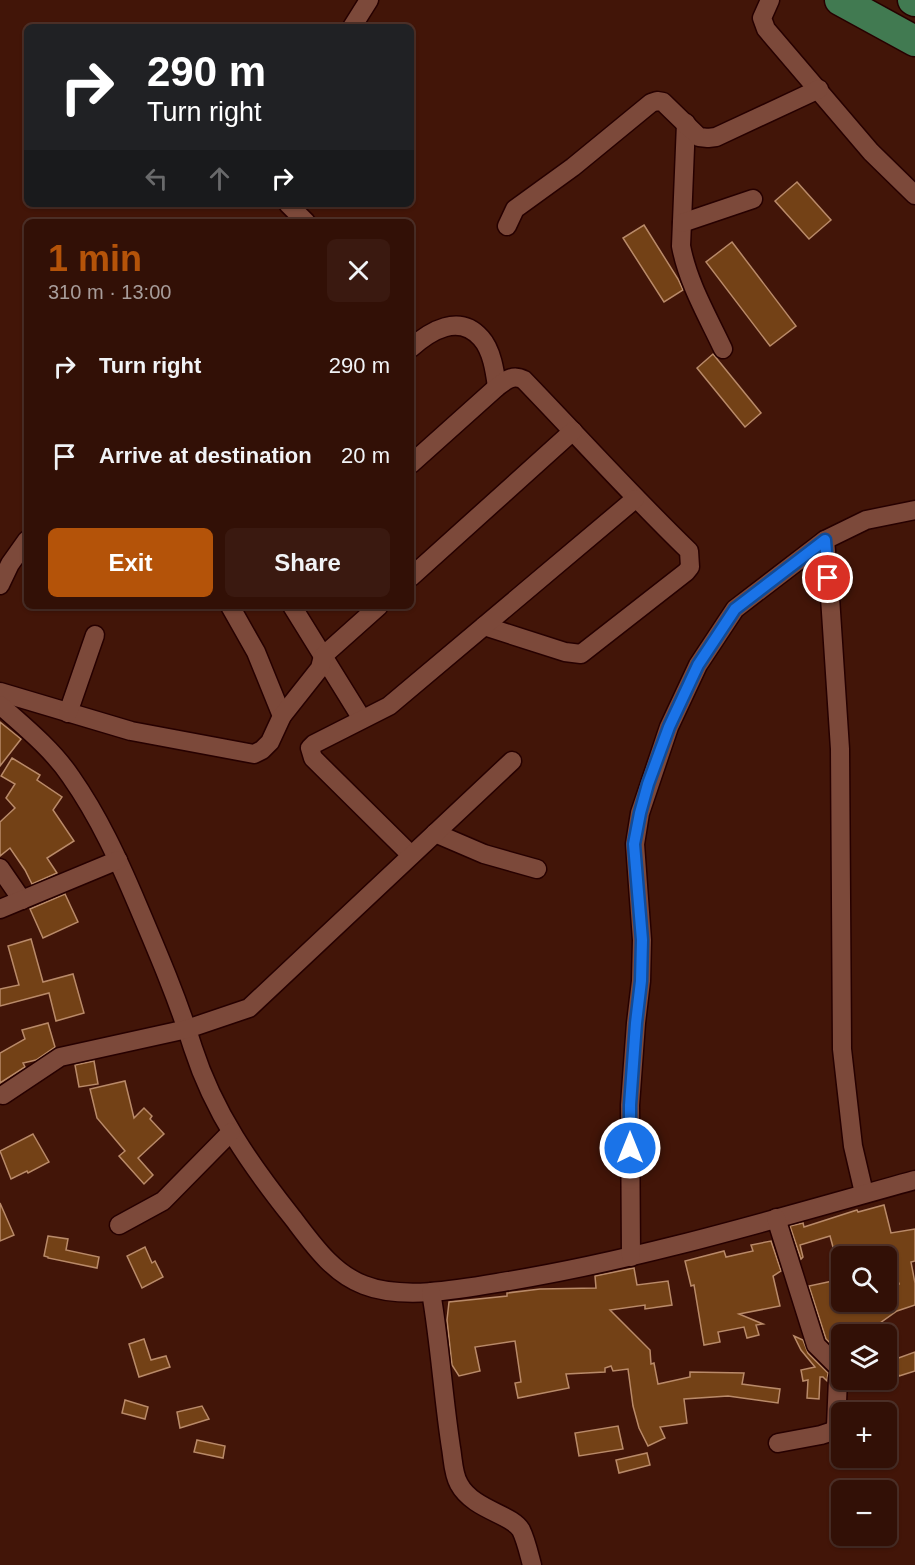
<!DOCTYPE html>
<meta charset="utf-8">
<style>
:root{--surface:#321006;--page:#3a1910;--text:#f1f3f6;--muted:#a89d9b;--line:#4d3028;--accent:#b45309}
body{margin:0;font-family:Arial,sans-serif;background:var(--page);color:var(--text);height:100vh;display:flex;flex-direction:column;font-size:22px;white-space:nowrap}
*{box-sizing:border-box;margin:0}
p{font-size:20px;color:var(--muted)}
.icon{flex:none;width:33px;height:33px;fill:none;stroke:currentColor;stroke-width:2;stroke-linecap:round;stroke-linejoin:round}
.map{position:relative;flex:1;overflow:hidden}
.sheet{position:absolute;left:24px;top:219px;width:390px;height:390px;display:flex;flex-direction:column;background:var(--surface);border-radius:9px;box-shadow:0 2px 4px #0004,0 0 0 2px var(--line)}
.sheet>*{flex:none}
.banner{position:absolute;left:24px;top:24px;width:390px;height:183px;border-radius:9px;box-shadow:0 2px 4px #0004,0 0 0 2px var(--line);background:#202124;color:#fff;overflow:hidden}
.buttons{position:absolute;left:831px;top:1246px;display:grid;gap:12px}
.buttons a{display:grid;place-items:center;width:66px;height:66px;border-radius:9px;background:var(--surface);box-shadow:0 2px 4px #0004,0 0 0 2px var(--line);font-size:30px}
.pin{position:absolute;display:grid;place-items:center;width:51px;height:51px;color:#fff;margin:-26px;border:3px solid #fff;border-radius:50%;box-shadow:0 2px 6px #0007}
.me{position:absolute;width:66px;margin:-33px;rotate:0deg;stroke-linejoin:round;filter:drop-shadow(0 0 4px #0008)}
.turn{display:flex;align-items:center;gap:21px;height:126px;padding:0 24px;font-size:27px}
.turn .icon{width:78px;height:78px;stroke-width:2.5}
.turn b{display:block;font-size:42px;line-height:51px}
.lanes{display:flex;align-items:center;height:57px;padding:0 24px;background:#0003;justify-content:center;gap:30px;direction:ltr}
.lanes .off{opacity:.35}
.round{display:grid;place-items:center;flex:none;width:63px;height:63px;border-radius:9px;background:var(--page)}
.head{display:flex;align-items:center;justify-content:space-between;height:102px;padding:0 24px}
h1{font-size:36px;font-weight:700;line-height:45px;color:var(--accent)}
.button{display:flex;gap:12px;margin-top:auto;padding:12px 24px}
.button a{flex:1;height:69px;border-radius:9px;background:var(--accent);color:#fff;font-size:24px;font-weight:700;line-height:69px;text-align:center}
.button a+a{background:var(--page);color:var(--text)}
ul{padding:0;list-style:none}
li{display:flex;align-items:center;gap:18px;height:90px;padding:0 24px}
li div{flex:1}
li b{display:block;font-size:22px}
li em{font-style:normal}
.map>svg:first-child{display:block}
</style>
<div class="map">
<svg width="915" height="1565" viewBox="0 0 915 1565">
<rect width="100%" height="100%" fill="#421508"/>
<g fill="#734116" stroke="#b98a69" stroke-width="1.5">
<path d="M 797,182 L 831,220 L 809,239 L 775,201 Z"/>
<path d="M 644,225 L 678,279 L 683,290 L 664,302 L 623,238 Z"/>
<path d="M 732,242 L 796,326 L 770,346 L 706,262 Z"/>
<path d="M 713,354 L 761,413 L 745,427 L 697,368 Z"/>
<path d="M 0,722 L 21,739 L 0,766 Z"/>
<path d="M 12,758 L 40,775 L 37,780 L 62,797 L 53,810 L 74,841 L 47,858 L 57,873 L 32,884 L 25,870 L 10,848 L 0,856 L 0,822 L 15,808 L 6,798 L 15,784 L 1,776 Z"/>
<path d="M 65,894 L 78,922 L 43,938 L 30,909 Z"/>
<path d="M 31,939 L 43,982 L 73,974 L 84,1013 L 56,1021 L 49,993 L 0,1006 L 0,989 L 19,985 L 8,946 Z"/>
<path d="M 48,1023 L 55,1047 L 36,1060 L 23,1063 L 25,1067 L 0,1083 L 0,1053 L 25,1039 L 22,1030 Z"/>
<path d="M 94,1061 L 98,1084 L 79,1087 L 75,1065 Z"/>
<path d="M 125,1081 L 134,1118 L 144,1108 L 152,1116 L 150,1119 L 164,1134 L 138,1158 L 153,1175 L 144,1184 L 119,1156 L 125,1151 L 97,1118 L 90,1089 Z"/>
<path d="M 33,1134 L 49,1162 L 28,1173 L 27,1171 L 11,1179 L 0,1151 Z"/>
<path d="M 0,1203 L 14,1235 L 0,1241 Z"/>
<path d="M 884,1205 L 891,1233 L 915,1229 L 915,1261 L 911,1262 L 915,1283 L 915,1305 L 897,1311 L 863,1335 L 842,1335 L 842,1345 L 834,1347 L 826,1339 L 809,1286 L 842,1279 L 842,1302 L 892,1302 L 889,1286 L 899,1284 L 887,1250 L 858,1257 L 840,1257 L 837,1246 L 833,1247 L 830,1236 L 800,1245 L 803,1257 L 801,1259 L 790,1226 L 803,1223 L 804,1227 L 857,1210 L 858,1212 Z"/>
<path d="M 48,1236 L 68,1239 L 66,1250 L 99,1257 L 97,1268 L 48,1258 L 48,1257 L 44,1256 Z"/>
<path d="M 771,1241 L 781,1271 L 773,1276 L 780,1306 L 739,1314 L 763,1324 L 756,1325 L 759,1335 L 747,1338 L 744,1327 L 718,1332 L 720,1342 L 704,1345 L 694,1285 L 691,1286 L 685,1261 L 724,1251 L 726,1257 L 753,1251 L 751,1245 Z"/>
<path d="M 145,1247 L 152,1263 L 155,1261 L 163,1277 L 142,1288 L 127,1256 Z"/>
<path d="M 634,1268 L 637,1285 L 668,1281 L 672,1305 L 645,1309 L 645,1305 L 610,1310 L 650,1350 L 651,1364 L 654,1363 L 658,1384 L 690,1377 L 690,1372 L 744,1373 L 742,1384 L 780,1389 L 778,1403 L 728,1396 L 684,1399 L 687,1423 L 660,1427 L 665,1438 L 648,1446 L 639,1428 L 633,1406 L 628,1369 L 613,1371 L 611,1366 L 605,1368 L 605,1372 L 566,1374 L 569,1388 L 518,1398 L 515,1383 L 521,1382 L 515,1341 L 475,1347 L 480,1371 L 459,1376 L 452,1365 L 447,1320 L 449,1302 L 507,1296 L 507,1293 L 540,1289 L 596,1288 L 595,1276 Z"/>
<path d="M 794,1336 L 803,1340 L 808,1353 L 828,1373 L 827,1381 L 823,1377 L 820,1377 L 819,1399 L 807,1398 L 808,1380 L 803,1381 L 801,1370 L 815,1367 L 801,1350 Z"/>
<path d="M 144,1339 L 151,1360 L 166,1356 L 170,1367 L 139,1377 L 129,1344 Z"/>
<path d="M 915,1352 L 915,1371 L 899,1376 L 893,1360 Z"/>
<path d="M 125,1400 L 148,1407 L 145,1419 L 122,1413 Z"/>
<path d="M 202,1406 L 209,1419 L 180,1428 L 177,1412 Z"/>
<path d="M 618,1426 L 623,1449 L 579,1456 L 575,1433 Z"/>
<path d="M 197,1440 L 225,1446 L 223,1458 L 194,1452 Z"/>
<path d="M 647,1453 L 650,1465 L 619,1473 L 616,1460 Z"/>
</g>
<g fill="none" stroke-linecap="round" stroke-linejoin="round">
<g stroke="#260000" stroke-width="21">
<g id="minor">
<path d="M 770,0 L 762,18 L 766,29 L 871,152 L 915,195"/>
<path d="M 352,27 L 369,0"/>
<path d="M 686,123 L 681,246 C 688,283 707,315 723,349"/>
<path d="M 288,204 L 306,222"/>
<path d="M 682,223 L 753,199"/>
<path d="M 507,226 L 515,209 L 573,167 L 651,103 L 657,101 L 663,102 L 699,137 L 708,138 L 716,137 L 819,89"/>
<path d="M 411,348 C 430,331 459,313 481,338 C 492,350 495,372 497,387"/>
<path d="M 411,464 L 497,387 C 506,380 513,374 524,380 C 579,437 632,496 689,551 L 690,567 L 686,572 L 581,654 L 565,652 L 484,626"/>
<path d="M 825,540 L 830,597 L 840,749 L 842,1049 L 853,1146 L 864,1193"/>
<path d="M 411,577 L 573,431"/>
<path d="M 0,585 L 10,564 L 27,540"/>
<path d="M 230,606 L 256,652 L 282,716"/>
<path d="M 292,606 L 362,719"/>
<path d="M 0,692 L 131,731 L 254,754 L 262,750 L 270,742 L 282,716 L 320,668 L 323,656 L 379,606"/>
<path d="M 0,705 C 25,727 53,750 71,777 C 99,817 119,861 138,906 C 158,953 178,1000 193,1048 C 214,1113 250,1164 292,1217 C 312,1243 332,1273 364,1285 C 404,1301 467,1288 509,1281 C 647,1258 781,1217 915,1180"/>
<path d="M 68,713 L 95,635"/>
<path d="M 435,833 L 484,854 L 537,869"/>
<path d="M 411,855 L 313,758 L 310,748 L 314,744 L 389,706 L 635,499"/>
<path d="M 0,868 L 22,900"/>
<path d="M 0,909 L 118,860"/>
<path d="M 3,1095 L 60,1057 L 187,1029 L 249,1008 L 512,761"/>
<path d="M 776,1218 L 816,1345 L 840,1369 L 838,1379 L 836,1426 L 833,1431 L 821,1435 L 778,1443"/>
<path d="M 119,1225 L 163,1201 L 231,1132"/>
<path d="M 631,1257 L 630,1105 L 636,1023 L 641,981 L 642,940 L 635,844 L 640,813 L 669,727 L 698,665 L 735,609 L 825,540 L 866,520 L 915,510"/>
<path d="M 431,1292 C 440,1344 443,1396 451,1448 C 453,1459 453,1474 459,1484 C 473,1510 512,1514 521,1530 C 526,1540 529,1554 532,1565"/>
</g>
</g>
<g stroke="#260000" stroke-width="33">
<g id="primary">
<path d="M 840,0 L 915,41"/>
<path d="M 913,0 L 915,1"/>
</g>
</g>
<use href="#minor" stroke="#7c493a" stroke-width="18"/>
<use href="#primary" stroke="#417a51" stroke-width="30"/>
</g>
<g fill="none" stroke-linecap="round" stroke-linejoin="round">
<g stroke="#114b97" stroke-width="15">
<path id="route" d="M 630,1148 L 630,1105 L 636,1023 L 641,981 L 642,940 L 634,844 L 640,813 L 648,784 L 669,727 L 698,665 L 735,609 L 825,540 L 828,578"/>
</g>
<use href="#route" stroke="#1a73e8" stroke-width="10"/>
</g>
</svg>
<div class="buttons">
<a><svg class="icon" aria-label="search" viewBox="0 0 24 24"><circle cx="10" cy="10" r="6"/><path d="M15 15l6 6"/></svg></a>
<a><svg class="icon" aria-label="layers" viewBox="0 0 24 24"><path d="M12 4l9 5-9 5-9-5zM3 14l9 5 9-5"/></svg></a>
<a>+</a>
<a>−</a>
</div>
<div class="pin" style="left:828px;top:578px;background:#d93025"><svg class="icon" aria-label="arrive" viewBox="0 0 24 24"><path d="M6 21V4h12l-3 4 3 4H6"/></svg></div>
<svg class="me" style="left:630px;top:1148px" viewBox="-20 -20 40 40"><circle r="17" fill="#1a73e8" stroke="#fff" stroke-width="3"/><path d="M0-11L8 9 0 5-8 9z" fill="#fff"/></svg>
<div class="banner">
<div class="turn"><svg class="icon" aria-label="right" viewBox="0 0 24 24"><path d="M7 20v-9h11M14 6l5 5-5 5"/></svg><div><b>290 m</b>Turn right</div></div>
<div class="lanes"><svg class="icon off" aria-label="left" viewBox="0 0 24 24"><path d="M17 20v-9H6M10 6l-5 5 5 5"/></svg><svg class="icon off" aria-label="ahead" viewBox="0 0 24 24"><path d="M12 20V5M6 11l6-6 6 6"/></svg><svg class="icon" aria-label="right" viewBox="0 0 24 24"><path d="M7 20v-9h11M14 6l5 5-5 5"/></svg></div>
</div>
<section class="sheet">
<div class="head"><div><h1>1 min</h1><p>310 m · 13:00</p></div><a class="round"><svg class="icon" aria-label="close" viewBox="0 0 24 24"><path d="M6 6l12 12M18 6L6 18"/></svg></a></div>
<ul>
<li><svg class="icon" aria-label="right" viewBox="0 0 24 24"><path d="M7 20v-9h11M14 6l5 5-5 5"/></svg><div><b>Turn right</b></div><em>290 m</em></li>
<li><svg class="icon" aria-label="arrive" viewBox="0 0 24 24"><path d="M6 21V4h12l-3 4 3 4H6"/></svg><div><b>Arrive at destination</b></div><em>20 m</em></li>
</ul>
<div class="button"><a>Exit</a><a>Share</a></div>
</section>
</div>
